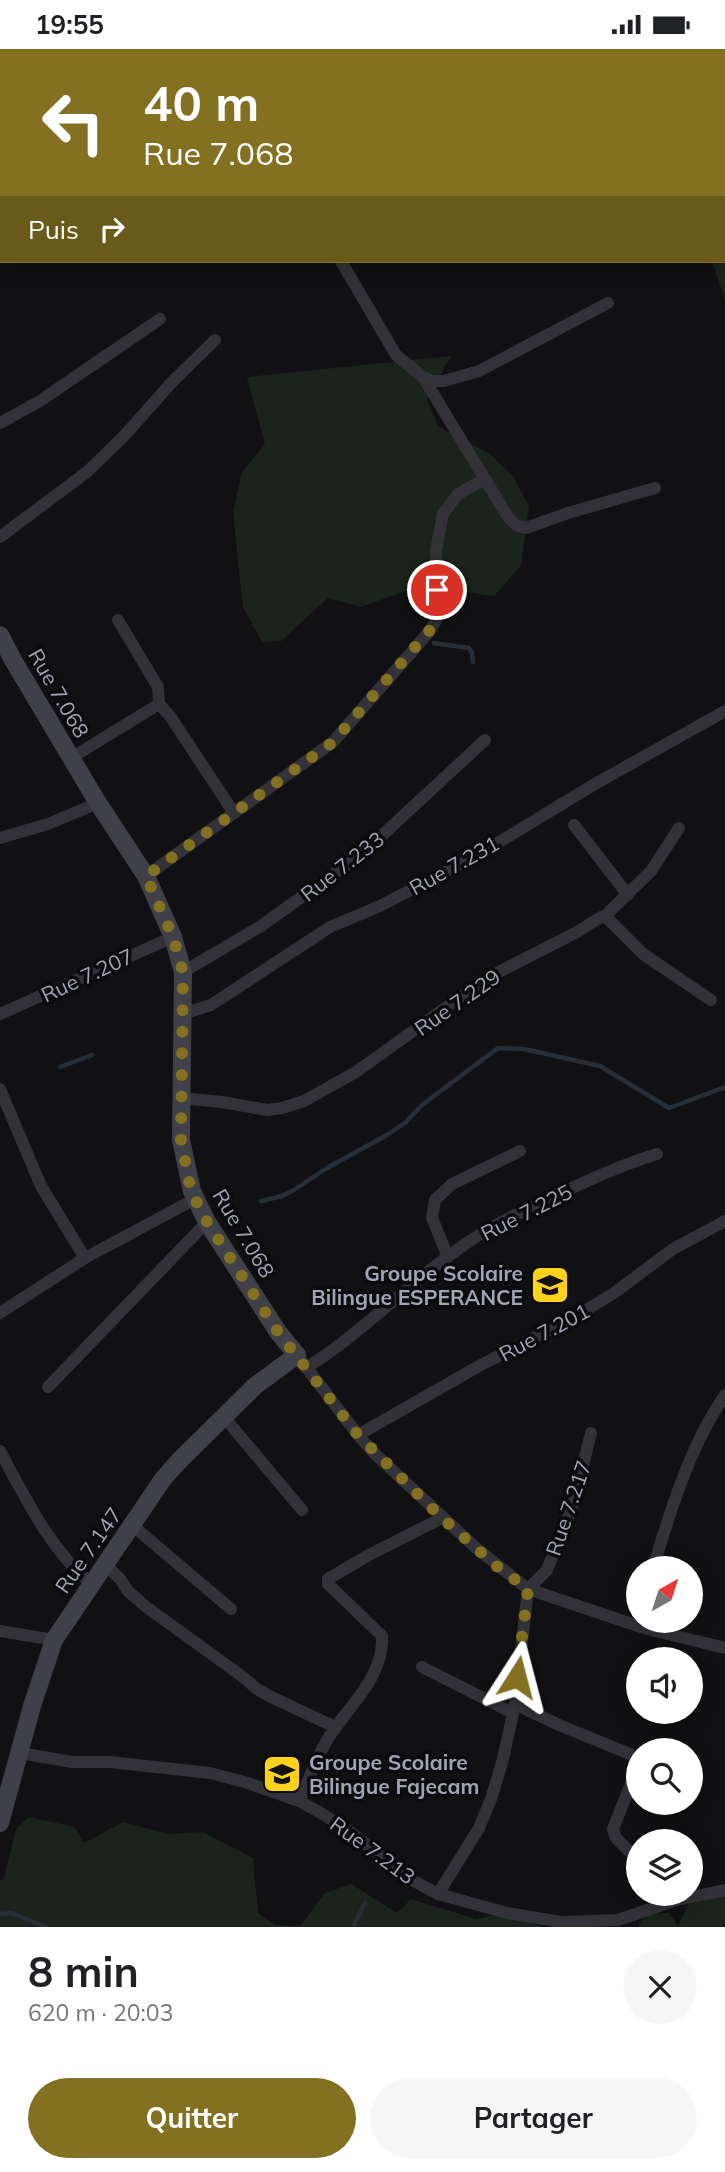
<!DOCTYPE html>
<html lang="fr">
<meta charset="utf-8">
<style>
:root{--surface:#fff;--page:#f6f6f6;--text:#202124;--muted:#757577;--accent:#847021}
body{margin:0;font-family:Mulish,sans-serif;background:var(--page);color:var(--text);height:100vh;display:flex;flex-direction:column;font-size:26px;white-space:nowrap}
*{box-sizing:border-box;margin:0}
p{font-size:23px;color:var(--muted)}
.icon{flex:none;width:38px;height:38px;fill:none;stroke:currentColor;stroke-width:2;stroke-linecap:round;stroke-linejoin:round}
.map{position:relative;height:1878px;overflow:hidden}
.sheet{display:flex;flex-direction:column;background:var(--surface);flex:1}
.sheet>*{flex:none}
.banner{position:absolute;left:0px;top:0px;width:726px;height:214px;box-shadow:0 4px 18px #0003;background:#847021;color:#fff;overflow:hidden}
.needle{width:46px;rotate:39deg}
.tools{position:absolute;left:626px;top:1507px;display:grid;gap:14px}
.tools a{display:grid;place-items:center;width:77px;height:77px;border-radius:50%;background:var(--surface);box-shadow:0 4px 18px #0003;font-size:35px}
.pin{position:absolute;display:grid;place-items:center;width:60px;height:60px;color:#fff;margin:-30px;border:4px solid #fff;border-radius:50%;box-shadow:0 2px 7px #0007}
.me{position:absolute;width:77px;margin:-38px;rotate:9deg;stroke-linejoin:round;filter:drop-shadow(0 0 5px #0008)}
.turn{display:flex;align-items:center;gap:24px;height:147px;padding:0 28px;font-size:32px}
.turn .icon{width:91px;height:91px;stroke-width:2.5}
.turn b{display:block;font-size:49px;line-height:60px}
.then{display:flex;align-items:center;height:66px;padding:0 28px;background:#0003;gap:14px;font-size:26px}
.round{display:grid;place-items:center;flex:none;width:74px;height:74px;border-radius:37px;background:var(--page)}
.headline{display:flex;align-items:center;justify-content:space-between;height:119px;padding:0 28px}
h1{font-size:42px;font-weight:700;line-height:52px}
.action{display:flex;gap:14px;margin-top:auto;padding:14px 28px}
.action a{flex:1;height:80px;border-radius:42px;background:var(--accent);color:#fff;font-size:28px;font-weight:700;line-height:80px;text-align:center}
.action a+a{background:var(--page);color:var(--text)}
.status{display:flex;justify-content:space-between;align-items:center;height:49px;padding:0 35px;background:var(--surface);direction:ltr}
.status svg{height:19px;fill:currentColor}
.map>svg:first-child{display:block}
</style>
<div class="status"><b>19:55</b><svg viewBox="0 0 49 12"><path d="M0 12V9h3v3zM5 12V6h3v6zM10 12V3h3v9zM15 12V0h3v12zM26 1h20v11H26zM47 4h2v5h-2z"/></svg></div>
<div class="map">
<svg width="725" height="1878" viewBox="0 0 725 1878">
<rect width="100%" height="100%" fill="#111113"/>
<g fill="#1b231d">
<path d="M 708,0 L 725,0 L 725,251 L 712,212 L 724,212 L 724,2 L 708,2 Z"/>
<path d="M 451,307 L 427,350 L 438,377 L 490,405 L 512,426 L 529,457 L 521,517 L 494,547 L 451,541 L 405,542 L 361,558 L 328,549 L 281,592 L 262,593 L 243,558 L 233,464 L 242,423 L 265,395 L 247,328 Z"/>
<path d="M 29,1768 L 75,1778 L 84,1794 L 123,1773 L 168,1785 L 203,1783 L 253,1809 L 258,1864 L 275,1876 L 300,1877 L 325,1844 L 351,1835 L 397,1864 L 411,1850 L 476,1870 L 500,1865 L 543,1878 L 0,1878 L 0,1831 L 4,1830 L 16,1780 Z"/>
<path d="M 725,1847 L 725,1874 L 722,1878 L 639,1878 L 639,1874 L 649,1865 L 669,1864 L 678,1877 L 690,1852 Z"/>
</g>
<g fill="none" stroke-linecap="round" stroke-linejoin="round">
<g stroke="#262e37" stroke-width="4.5">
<path d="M 434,594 L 469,599 L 472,604 L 473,613"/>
<path d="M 60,1018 L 92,1006"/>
<path d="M 261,1152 L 282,1147 L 294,1141 L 327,1119 L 387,1086 L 406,1073 L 422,1056 L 498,999 L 524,1000 L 600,1017 L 669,1059 L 725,1038"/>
<path d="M 0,1865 L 12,1864 L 46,1878"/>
<path d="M 353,1878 L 365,1854"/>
</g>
<g stroke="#323238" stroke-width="12">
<path d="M 324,0 L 326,2"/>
<path d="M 294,2 L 294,0"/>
<path d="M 341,212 L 396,306 L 423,328 L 508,468 L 517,477 L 526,479 L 568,464 L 655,439"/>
<path d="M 423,328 L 433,332 L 444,332 L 479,322 L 608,254"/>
<path d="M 0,374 L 40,352 L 160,270"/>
<path d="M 0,488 L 87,423 L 123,388 L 173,332 L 215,291"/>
<path d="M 118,571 L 158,638 L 159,655 L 170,667 L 234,764"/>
<path d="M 71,709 L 159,655"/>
<path d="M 574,776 L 628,846"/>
<path d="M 0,789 L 48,775 L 98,754"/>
<path d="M 146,827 L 333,693 L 429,583 L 437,570 L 436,501 L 443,465 L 458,445 L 485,430"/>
<path d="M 605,867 L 651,822 L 679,779"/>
<path d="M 183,923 L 261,877 L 363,804 L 485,691"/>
<path d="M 183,958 L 192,962 L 211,956 L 330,878 L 380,857 L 478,806 L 595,735 L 725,662"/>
<path d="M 0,965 L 173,888"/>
<path d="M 0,1040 L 41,1137 L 85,1209"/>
<path d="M 181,1049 L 222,1053 L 267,1061 L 282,1059 L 304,1052 L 356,1023 L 487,929 L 577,883 L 601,868 L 605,867 L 643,905 L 711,951"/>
<path d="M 448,1208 L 432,1169 L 435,1151 L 452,1135 L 520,1102"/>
<path d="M 0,1264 L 85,1209 L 195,1150"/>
<path d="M 297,1306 L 358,1386 L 374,1404 L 476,1499 L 528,1540 L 647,1580 L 725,1599"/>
<path d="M 306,1319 C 365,1282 412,1230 470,1192 C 493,1176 519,1164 545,1152 C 582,1134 618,1117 657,1105"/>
<path d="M 48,1338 L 207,1173"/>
<path d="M 224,1368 L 302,1461"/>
<path d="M 358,1386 L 479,1317 L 583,1263 L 614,1244 L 673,1200 L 725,1172"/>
<path d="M 0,1402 C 26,1450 49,1499 91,1535"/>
<path d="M 133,1477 L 231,1560"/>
<path d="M 106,1516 L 121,1531 L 128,1542 L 145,1557 L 243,1628 L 257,1640 L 269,1647 L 335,1678"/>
<path d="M 653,1519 C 671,1460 690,1397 725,1346"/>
<path d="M 0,1582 L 54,1591"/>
<path d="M 422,1618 L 513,1664"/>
<path d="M 515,1655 L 559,1676 L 630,1705 L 636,1710 L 638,1717 L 613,1780 L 616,1789 L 639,1812"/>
<path d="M 20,1704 L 72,1713 L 110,1713 L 210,1724 L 248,1734 L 299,1752 L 321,1764 L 352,1784 L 412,1831 L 438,1845 L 507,1864 L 561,1873 L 618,1871 L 677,1851 L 725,1841"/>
<path d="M 299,1752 C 311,1727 319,1700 336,1678 C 356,1650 384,1624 382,1587 L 328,1535 L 328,1530 L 369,1506 L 442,1469"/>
<path d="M 438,1845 L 479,1779 L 491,1750 L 503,1710 L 515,1655 L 528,1540 L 547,1521 L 574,1453 L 591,1384"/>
</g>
<path stroke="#3f4048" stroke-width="18" d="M 0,586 L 13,611 L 98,754 L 146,827 L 173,888 L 183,923 L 181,1091 L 192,1142 L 207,1173 L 278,1283 L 297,1306 L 255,1337 L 179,1412 L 163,1430 L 54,1591 L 32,1657 L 0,1774"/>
</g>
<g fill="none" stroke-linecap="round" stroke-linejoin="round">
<path stroke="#847021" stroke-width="12" stroke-dasharray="0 21.6" d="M 437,541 L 437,569 L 435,575 L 333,693 L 146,827 L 173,888 L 183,923 L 181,1091 L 191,1142 L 207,1173 L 278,1283 L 358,1386 L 442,1469 L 500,1520 L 528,1540 L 517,1628"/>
</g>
<defs>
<g id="school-square" transform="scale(2.0125)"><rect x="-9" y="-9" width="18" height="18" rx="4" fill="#ffd11d" stroke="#0c0c0e"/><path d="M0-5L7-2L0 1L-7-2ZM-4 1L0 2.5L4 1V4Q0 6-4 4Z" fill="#111"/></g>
</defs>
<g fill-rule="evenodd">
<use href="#school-square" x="550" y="1236"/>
<use href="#school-square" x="282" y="1725"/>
</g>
<g text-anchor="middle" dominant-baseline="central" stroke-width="7" stroke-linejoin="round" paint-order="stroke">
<g font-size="21" fill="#a1a4b5" stroke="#0c0c0e">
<text transform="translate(59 644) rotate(60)">Rue 7.068</text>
<text transform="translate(454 816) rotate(-29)">Rue 7.231</text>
<text transform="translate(342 817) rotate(-38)">Rue 7.233</text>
<text transform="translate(87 926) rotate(-25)">Rue 7.207</text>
<text transform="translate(457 953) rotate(-35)">Rue 7.229</text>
<text transform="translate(526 1163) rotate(-27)">Rue 7.225</text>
<text transform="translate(244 1184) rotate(59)">Rue 7.068</text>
<text transform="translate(544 1283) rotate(-28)">Rue 7.201</text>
<text transform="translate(568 1459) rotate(-71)">Rue 7.217</text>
<text transform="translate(88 1501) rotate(-55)">Rue 7.147</text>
<text transform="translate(373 1801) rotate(36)">Rue 7.213</text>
</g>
<g font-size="21" font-weight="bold" fill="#a1a4b5" stroke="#0c0c0e" text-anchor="end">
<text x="523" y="1224">Groupe Scolaire<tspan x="523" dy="24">Bilingue ESPERANCE</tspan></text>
<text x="309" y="1713" text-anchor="start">Groupe Scolaire<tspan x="309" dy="24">Bilingue Fajecam</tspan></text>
</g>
</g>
</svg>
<div class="tools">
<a><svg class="needle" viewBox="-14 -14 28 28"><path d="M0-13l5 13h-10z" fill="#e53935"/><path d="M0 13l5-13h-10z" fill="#757577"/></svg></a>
<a><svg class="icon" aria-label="sound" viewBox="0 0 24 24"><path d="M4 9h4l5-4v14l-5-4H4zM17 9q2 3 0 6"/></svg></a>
<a><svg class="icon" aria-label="search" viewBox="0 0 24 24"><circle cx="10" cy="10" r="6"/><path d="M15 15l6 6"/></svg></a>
<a><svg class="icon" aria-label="layers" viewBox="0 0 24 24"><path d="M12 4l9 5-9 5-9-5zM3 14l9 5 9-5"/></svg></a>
</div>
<div class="pin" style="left:437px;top:541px;background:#d93025"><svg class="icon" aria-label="arrive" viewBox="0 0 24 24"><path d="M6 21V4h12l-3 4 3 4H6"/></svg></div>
<svg class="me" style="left:517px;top:1628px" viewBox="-20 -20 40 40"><path d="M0-17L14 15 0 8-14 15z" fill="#847021" stroke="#fff" stroke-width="4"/></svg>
<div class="banner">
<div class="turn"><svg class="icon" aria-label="left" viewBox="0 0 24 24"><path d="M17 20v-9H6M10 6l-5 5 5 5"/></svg><div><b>40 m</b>Rue 7.068</div></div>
<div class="then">Puis<svg class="icon" aria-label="right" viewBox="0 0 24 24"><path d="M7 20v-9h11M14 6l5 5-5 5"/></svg></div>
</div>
</div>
<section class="sheet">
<div class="headline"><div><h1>8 min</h1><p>620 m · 20:03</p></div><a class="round"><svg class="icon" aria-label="close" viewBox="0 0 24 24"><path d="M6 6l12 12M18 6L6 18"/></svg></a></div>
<div class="action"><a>Quitter</a><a>Partager</a></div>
</section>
